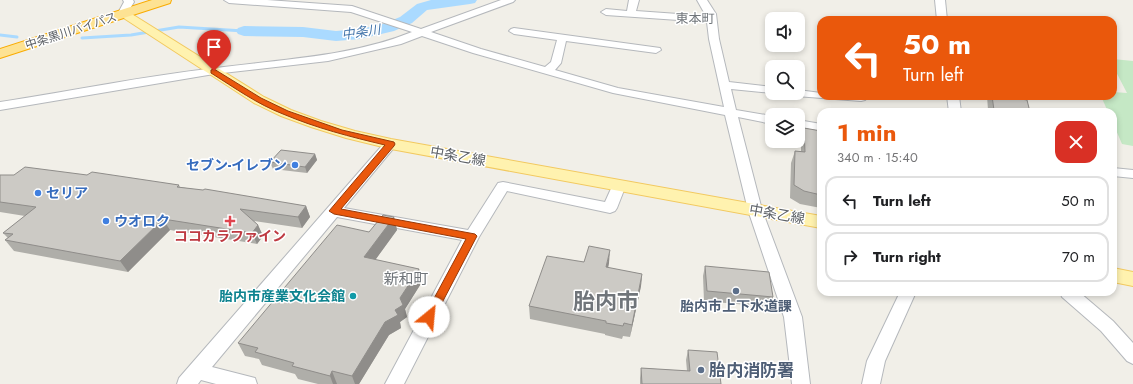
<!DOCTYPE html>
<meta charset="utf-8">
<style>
:root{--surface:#fff;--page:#f2f2f2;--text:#202124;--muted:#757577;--line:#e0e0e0;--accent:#ea580c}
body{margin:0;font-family:Jost,"Noto Sans JP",sans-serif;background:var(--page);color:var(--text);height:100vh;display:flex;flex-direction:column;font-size:15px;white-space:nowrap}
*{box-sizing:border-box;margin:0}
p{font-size:13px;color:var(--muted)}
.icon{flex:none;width:22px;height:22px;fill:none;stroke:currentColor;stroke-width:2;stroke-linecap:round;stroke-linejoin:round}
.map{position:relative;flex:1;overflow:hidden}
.panel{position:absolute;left:817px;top:108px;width:300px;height:188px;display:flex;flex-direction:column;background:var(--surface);border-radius:12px;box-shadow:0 2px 6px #0003}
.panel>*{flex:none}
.banner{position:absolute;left:817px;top:16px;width:300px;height:84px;border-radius:12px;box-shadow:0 2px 6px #0003;background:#ea580c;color:#fff;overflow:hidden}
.buttons{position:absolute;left:765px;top:12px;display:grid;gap:8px}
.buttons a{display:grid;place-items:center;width:40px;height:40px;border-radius:8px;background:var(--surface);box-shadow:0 2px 6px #0003;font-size:20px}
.pin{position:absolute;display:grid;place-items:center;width:34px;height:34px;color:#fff;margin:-41px -17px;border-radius:50% 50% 50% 0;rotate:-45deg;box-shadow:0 0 4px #0007}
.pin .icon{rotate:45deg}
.me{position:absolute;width:44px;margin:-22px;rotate:28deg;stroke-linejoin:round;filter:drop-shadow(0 0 3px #0008)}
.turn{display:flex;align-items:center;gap:14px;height:84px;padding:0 20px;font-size:18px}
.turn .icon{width:52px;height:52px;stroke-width:2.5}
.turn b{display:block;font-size:28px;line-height:34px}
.round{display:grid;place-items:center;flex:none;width:42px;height:42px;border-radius:12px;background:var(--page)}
.headline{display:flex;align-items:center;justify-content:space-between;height:68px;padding:0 20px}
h1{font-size:24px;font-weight:700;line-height:30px;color:var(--accent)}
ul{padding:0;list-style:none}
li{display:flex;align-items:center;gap:12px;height:50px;margin:0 8px 6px;padding:0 12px;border:2px solid var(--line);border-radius:12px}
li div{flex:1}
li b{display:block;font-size:15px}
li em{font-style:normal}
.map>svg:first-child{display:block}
</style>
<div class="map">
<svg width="1133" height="384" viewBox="0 0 1133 384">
<rect width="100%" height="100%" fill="#f1efe8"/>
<path fill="#c5e8c5" d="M 1113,59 L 1133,61 L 1133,146 L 1122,144 L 1113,123 L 1113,112 L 1108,112 L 1101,96 L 1113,96 L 1113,92 L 1127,93 L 1113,66 Z"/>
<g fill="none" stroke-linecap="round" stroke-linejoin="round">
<g stroke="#aadaff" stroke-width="3">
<path d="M 0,35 L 17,37"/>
<path d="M 82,38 L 131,35 L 179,27 L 244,31"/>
</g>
<path fill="#aadaff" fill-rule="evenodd" d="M 431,0 L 477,0 L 475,3 L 470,4 L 427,10 L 412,23 L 394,31 L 360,39 L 336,41 L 303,37 L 244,36 L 238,34 L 236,31 L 238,28 L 244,26 L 303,27 L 336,31 L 360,29 L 383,24 L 400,17 L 417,4 Z"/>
<g stroke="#b5b8bc" stroke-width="2">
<g id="minor">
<path d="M 123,0 L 133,0 L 134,2 L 126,15 L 123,16 L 118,13 L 124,2 Z"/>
<path d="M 224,0 L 267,0 L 352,6 L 421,29 L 501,0 L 515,0 L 513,2 L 431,32 L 481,49 L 545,67 L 551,62 L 557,40 L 514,34 L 509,31 L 511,29 L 514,28 L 660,48 L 661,50 L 656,53 L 566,41 L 561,63 L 555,70 L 618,88 L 724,107 L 709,39 L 707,22 L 606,15 L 601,12 L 606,9 L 627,11 L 629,0 L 639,0 L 636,11 L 706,16 L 697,0 L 707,0 L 716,14 L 719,39 L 729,82 L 772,87 L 772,93 L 774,93 L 772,93 L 731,89 L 736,110 L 772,116 L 772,124 L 738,117 L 762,210 L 802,317 L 810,384 L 792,384 L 784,317 L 748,210 L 725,115 L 613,93 L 473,53 L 422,36 L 401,44 L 328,61 L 214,74 L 0,110 L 0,102 C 72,91 144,76 216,68 C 282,59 350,57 412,32 L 351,12 L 229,3 Z"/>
<path d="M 935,0 L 945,0 L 947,20 L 937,20 Z"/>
<path d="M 798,90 L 821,93 L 821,96 L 865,96 L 867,98 L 865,100 L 861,101 L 796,96 L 792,95 L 790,93 L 798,93 Z"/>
<path d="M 947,96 L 959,96 L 961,112 L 949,112 Z"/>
<path d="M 798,120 L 821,124 L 821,132 L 798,128 Z"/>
<path d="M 391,140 L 396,141 L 397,144 L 344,208 L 468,230 L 498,183 L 503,182 L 605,202 L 614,182 L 619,181 L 624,182 L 626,185 L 617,208 L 615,211 L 610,213 L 507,191 L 479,237 L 404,384 L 385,384 L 462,240 L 337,217 L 212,367 L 255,378 L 257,384 L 216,384 L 201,380 L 198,384 L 177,384 L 179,378 L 386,141 Z"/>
<path d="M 1113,168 L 1133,170 L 1133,178 L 1113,176 Z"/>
<path d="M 900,292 L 916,292 L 885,361 L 880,384 L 862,384 L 867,361 Z"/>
<path d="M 1060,292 L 1079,292 L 1113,321 L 1133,343 L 1133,364 L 1127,361 L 1101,331 L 1062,297 Z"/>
</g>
</g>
<g stroke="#f2c960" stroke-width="2">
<g id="major">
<path d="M 123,10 L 127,11 L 264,97 L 291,110 L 321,121 L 355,131 L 391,139 L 821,216 L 821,228 L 391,149 L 346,138 L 311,127 L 281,116 L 254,103 L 119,15 L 117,13 L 119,11 Z"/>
<path d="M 1113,268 L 1133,272 L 1133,286 L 1113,282 Z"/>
</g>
</g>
<g stroke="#f9ab00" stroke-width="2">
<path id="highway" d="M 152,0 L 171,0 L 170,3 L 0,58 L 0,49 Z"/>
</g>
<use href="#minor" fill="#fff" fill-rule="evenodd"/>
<use href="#major" fill="#fff2af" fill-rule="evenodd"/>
<use href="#highway" fill="#fde293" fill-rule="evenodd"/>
</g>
<g fill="#afaea9">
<path d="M 987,96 L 1015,96 L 1015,98 L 1030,112 L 987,112 L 988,110 Z"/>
<path d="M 804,128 L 821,131 L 821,208 L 800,204 L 790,198 L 791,163 L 795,151 L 801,152 L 801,140 Z"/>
<path d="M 315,154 L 317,160 L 307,173 L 273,169 L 270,162 Z"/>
<path d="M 0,175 L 87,175 L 179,185 L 180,187 L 306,206 L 310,217 L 302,228 L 254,221 L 258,225 L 263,236 L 257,244 L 170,230 L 128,272 L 14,251 L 5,240 L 8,238 L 3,233 L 25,216 L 0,212 Z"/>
<path d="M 394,217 L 397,230 L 375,260 L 419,269 L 422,282 L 405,309 L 407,317 L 400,322 L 401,328 L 389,335 L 359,384 L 318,384 L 298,379 L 295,374 L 262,365 L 259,359 L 245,356 L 238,343 L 369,232 Z"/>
<path d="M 584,262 L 609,263 L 608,268 L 642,274 L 641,286 L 630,337 L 623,336 L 622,339 L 605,335 L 605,334 L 530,319 L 529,306 Z"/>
<path d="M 705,266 L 773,297 L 770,307 L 704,301 L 703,276 Z"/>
<path d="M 688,350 L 721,384 L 640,384 L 640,378 L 641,368 L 687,371 L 686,360 Z"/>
</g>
<g fill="#8f8d8a">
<path d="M 315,154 L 317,160 L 307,173 L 305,167 Z"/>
<path d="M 306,206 L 310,217 L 302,228 L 298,217 Z"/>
<path d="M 394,217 L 397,230 L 368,270 L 364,257 Z"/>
<path d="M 163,219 L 170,230 L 128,272 L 120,261 Z"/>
<path d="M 258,225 L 263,236 L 257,244 L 252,233 Z"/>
<path d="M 610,250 L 609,263 L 605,280 L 606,267 Z"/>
<path d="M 419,269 L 422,282 L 405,309 L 407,317 L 400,322 L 401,328 L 389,335 L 359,384 L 355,384 L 352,376 L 385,322 L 395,310 L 400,298 Z"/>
<path d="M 642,274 L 641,286 L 630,337 L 632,325 Z"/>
<path d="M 332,371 L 337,384 L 333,384 L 330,376 Z"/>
</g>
<g fill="#cccac5" stroke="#8f8d8a">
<path d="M 992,96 L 1015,96 L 1015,98 L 1027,100 L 1030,112 L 989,112 L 989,109 L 994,110 Z"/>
<path d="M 804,128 L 821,131 L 821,195 L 804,191 L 794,185 L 795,151 L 805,152 Z"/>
<path d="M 281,150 L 315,154 L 305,167 L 270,162 Z"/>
<path d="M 25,167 L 87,175 L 92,172 L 179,185 L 177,187 L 203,190 L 205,189 L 306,206 L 298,217 L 240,209 L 258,225 L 252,233 L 163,219 L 120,261 L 5,240 L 13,234 L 3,233 L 36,207 L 0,202 L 0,175 L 14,175 Z"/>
<path d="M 383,215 L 394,217 L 364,257 L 419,269 L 400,298 L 403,305 L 395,310 L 398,315 L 385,322 L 352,376 L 332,371 L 330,376 L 292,366 L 294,363 L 255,352 L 258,348 L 238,343 L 337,225 L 369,232 Z"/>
<path d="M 589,246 L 610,250 L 606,267 L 642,274 L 632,325 L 624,323 L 623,326 L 606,323 L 606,321 L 529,306 L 547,256 L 584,262 Z"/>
<path d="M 705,266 L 769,272 L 773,297 L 707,291 Z"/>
<path d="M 688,350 L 717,352 L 721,384 L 642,384 L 641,368 L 690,371 Z"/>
</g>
<path fill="#ea580c" stroke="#983908" d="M 214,69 L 261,98 L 288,111 L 342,130 L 394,142 L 395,144 L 394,146 L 341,209 L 475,234 L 477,236 L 433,320 L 429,321 L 425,320 L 424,317 L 466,239 L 334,214 L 329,211 L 385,145 C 351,137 316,128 283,114 C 257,104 235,88 211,73 L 211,70 Z"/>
<g fill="#3f7fe0" stroke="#fff" stroke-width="1.5">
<circle cx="295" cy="165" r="4"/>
<circle cx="38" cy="193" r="4"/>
<circle cx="106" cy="221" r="4"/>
</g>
<path fill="#e0444e" stroke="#fff" stroke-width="1.5" d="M228 215h4v4h4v4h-4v4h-4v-4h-4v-4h4z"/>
<g fill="#5c6f8a" stroke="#fff" stroke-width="1.5">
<circle cx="736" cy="291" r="4"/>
<circle cx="701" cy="370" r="4"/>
</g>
<circle fill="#0f9aa8" stroke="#fff" stroke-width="1.5" cx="353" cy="296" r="4"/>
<g text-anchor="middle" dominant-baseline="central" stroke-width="3" stroke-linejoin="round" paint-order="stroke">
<g font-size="12" fill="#5f6368" stroke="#fff">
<text transform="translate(71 31) rotate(-18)">中条黒川バイパス</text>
</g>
<g font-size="13" fill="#70757a" stroke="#fff">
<text x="695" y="18">東本町</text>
</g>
<g font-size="13" font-style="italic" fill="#4174aa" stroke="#fff">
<text transform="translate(361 32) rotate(-8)">中条川</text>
</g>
<g font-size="14" fill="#5f6368" stroke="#fff">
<text transform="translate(458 156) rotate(10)">中条乙線</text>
<text transform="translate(777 214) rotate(10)">中条乙線</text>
</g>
<g font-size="14" font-weight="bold" fill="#366cbe" stroke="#fff" text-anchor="start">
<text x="287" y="165" text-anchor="end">セブン-イレブン</text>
<text x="46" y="193">セリア</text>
<text x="114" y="221">ウオロク</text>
</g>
<g font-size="14" font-weight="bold" fill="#be3a42" stroke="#fff">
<text x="230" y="236">ココカラファイン</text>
</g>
<g font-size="14" font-weight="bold" fill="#0d838f" stroke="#fff" text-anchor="end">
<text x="345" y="296">胎内市産業文化会館</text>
</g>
<g font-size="14" font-weight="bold" fill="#4e5e75" stroke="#fff">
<text x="736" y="306">胎内市上下水道課</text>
</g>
<g font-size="15" fill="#70757a" stroke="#fff">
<text x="406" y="279">新和町</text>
</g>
<g font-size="17" font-weight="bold" fill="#4e5e75" stroke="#fff" text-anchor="start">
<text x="709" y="370">胎内消防署</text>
</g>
<g font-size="22" font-weight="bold" fill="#70757a" stroke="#fff">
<text x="606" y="301">胎内市</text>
</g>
</g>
</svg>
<div class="buttons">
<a><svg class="icon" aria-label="sound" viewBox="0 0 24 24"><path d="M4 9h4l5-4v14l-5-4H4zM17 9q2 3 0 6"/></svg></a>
<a><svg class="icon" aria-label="search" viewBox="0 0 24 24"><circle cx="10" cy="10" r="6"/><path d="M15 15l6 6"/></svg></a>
<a><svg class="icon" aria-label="layers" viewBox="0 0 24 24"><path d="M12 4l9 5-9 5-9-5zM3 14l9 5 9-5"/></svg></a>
</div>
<div class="pin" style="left:214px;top:71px;background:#d93025"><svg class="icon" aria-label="arrive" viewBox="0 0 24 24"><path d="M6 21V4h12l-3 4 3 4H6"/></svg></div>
<svg class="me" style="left:429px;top:317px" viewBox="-20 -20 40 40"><circle r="19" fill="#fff"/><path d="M0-13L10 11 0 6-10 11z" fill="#ea580c"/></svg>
<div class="banner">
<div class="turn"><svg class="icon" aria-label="left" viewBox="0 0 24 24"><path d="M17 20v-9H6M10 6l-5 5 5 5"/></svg><div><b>50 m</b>Turn left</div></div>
</div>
<section class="panel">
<div class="headline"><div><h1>1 min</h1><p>340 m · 15:40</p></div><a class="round" style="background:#d93025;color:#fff"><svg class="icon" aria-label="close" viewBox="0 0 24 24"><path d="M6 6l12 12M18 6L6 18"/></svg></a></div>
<ul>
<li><svg class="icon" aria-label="left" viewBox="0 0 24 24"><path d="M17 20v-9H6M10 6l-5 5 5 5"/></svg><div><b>Turn left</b></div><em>50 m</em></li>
<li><svg class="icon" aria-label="right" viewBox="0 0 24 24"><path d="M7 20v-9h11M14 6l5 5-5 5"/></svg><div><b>Turn right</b></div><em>70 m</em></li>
</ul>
</section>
</div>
